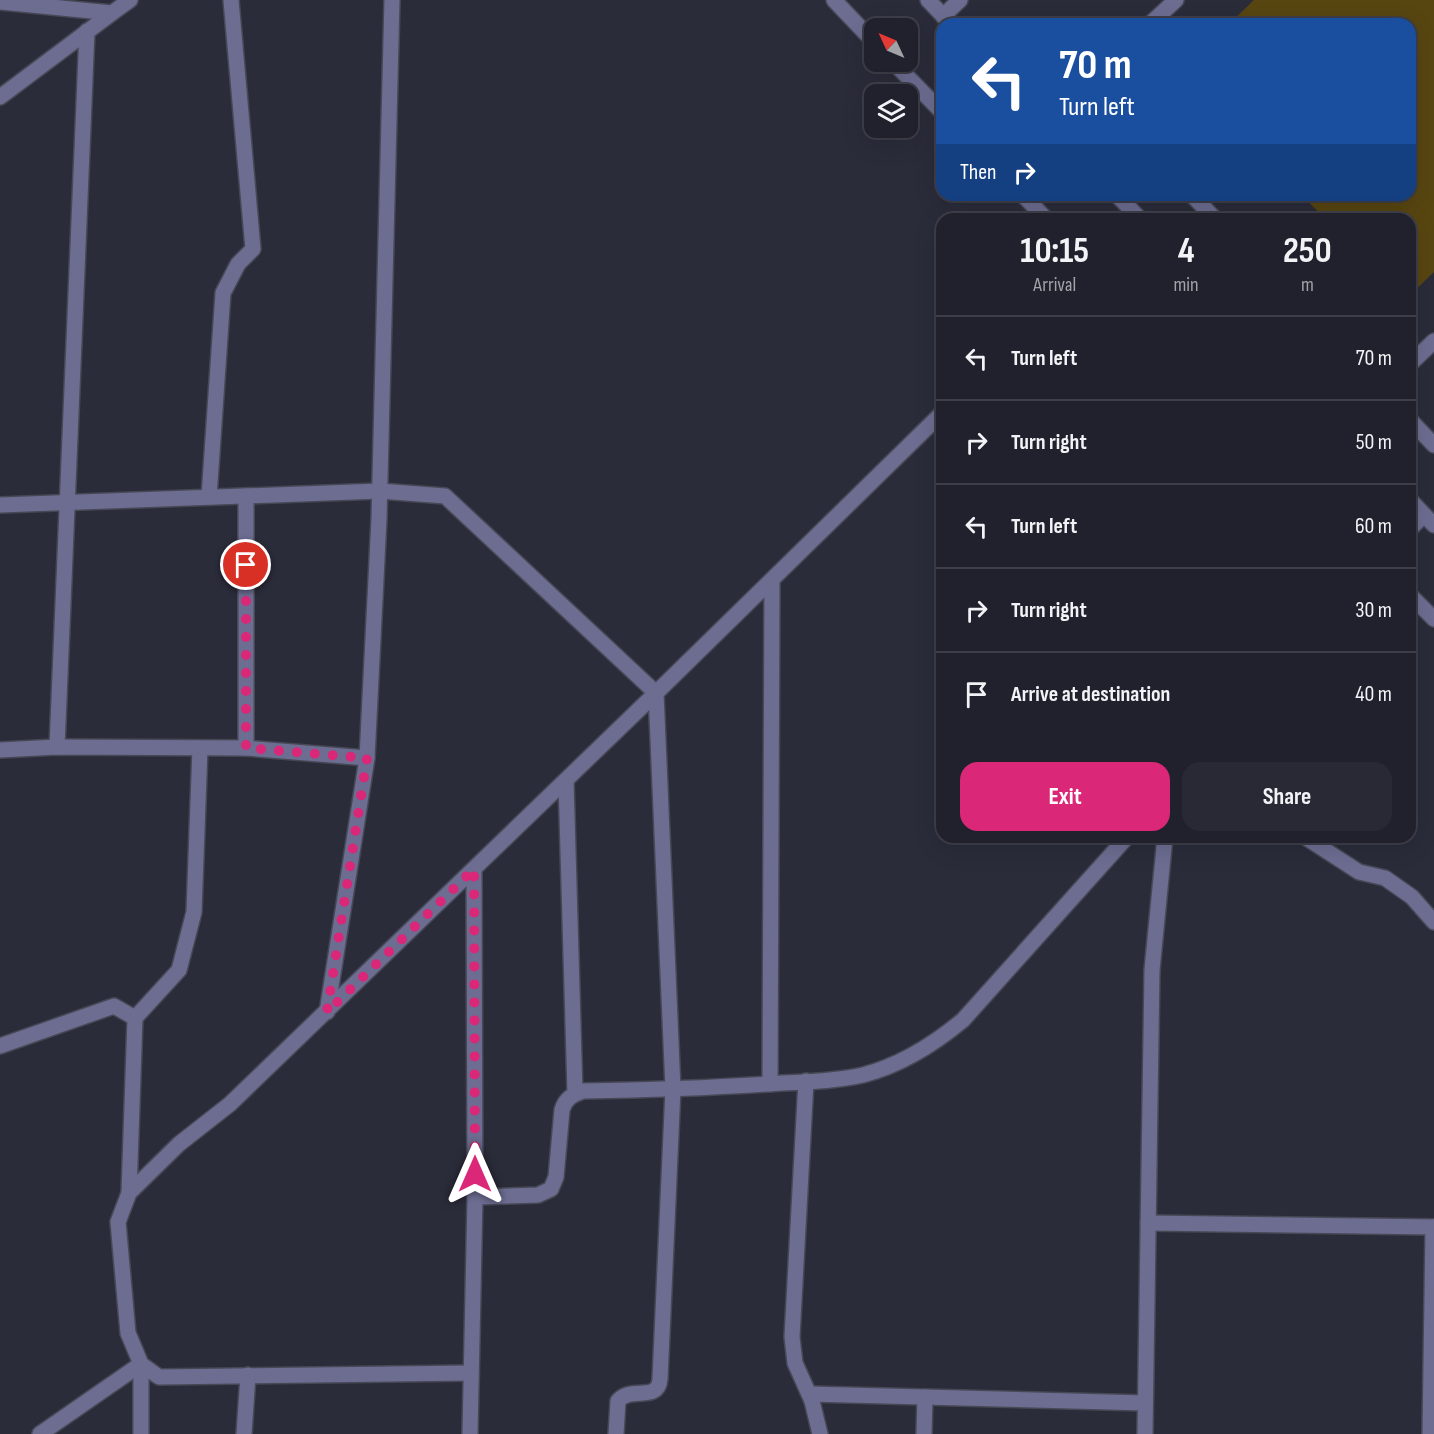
<!DOCTYPE html>
<style>
:root{--surface:#20212c;--page:#282934;--text:#f1f3f6;--muted:#a2a3a9;--line:#3d3e48;--accent:#db2777}
body{margin:0;font-family:"Sofia Sans Condensed",sans-serif;background:var(--page);color:var(--text);height:100vh;display:flex;flex-direction:column;font-size:22px;white-space:nowrap}
*{box-sizing:border-box;margin:0}
p{font-size:20px;color:var(--muted)}
.icon{flex:none;width:33px;height:33px;fill:none;stroke:currentColor;stroke-width:2;stroke-linecap:round;stroke-linejoin:round}
.map{position:relative;flex:1;overflow:hidden}
.sheet{position:absolute;left:936px;top:213px;width:480px;height:630px;display:flex;flex-direction:column;background:var(--surface);border-radius:18px;box-shadow:0 6px 24px #0002,0 0 0 2px var(--line)}
.sheet>*{flex:none}
.top-card{position:absolute;left:936px;top:18px;width:480px;height:183px;border-radius:18px;box-shadow:0 6px 24px #0002,0 0 0 2px var(--line);background:#1a4fa0;color:#fff;overflow:hidden}
.needle{width:39px;rotate:314deg}
.controls{position:absolute;left:864px;top:18px;display:grid;gap:12px}
.controls a{display:grid;place-items:center;width:54px;height:54px;border-radius:12px;background:var(--surface);box-shadow:0 6px 24px #0002,0 0 0 2px var(--line);font-size:30px}
.pin{position:absolute;display:grid;place-items:center;width:51px;height:51px;color:#fff;margin:-26px;border:3px solid #fff;border-radius:50%;box-shadow:0 2px 6px #0007}
.me{position:absolute;width:66px;margin:-33px;rotate:0deg;stroke-linejoin:round;filter:drop-shadow(0 0 4px #0008)}
.turn{display:flex;align-items:center;gap:21px;height:126px;padding:0 24px;font-size:27px}
.turn .icon{width:78px;height:78px;stroke-width:2.5}
.turn b{display:block;font-size:42px;line-height:51px}
.then{display:flex;align-items:center;height:57px;padding:0 24px;background:#0003;gap:12px;font-size:22px}
.eta{display:flex;justify-content:space-evenly;align-items:center;height:102px;text-align:center}
.eta b{font-size:36px;font-weight:700;line-height:42px}
.action{display:flex;gap:12px;margin-top:auto;padding:12px 24px}
.action a{flex:1;height:69px;border-radius:18px;background:var(--accent);color:#fff;font-size:24px;font-weight:700;line-height:69px;text-align:center}
.action a+a{background:var(--page);color:var(--text)}
ul{padding:0;list-style:none}
li{display:flex;align-items:center;gap:18px;height:84px;padding:0 24px;border-top:2px solid var(--line)}
li div{flex:1}
li b{display:block;font-size:22px}
li em{font-style:normal}
.map>svg:first-child{display:block}
</style>
<div class="map">
<svg width="1434" height="1434" viewBox="0 0 1434 1434">
<rect width="100%" height="100%" fill="#2b2c3a"/>
<path fill="#584611" d="M 1254,0 L 1434,0 L 1434,272 L 1410,295 L 1410,219 L 1325,219 L 1302,195 L 1410,195 L 1410,24 L 1229,24 Z"/>
<g fill="none" stroke-linecap="round" stroke-linejoin="round">
<g stroke="#474855" stroke-width="18">
<g id="minor">
<path d="M 834,0 L 874,42"/>
<path d="M 928,0 L 951,24"/>
<path d="M 0,2 L 112,13 L 130,0"/>
<path d="M 943,16 L 960,0"/>
<path d="M 1150,24 L 1176,0"/>
<path d="M 893,62 L 942,112"/>
<path d="M 0,97 L 112,13"/>
<path d="M 1023,195 L 1046,219"/>
<path d="M 1117,195 L 1140,219"/>
<path d="M 1192,195 L 1215,219"/>
<path d="M 1410,364 L 1434,341"/>
<path d="M 1410,420 L 1434,445"/>
<path d="M 246,496 L 246,748"/>
<path d="M 209,497 L 223,293 L 238,264 L 253,249 L 231,0"/>
<path d="M 1410,500 L 1434,525"/>
<path d="M 0,505 L 380,491 L 445,496 L 656,693 L 673,1089 L 660,1379 C 658,1403 631,1385 618,1401 L 616,1434"/>
<path d="M 1410,529 L 1424,515"/>
<path d="M 1410,595 L 1434,619"/>
<path d="M 57,747 L 87,31"/>
<path d="M 0,750 L 57,747 L 246,748 L 367,758"/>
<path d="M 566,781 L 575,1093"/>
<path d="M 1305,837 L 1359,872 L 1385,878 L 1412,897 L 1434,922"/>
<path d="M 327,1012 L 367,758 L 379,519 L 392,0"/>
<path d="M 135,1018 L 179,970 L 194,912 L 200,748"/>
<path d="M 0,1046 L 114,1006 L 135,1018 L 129,1193"/>
<path d="M 806,1081 L 792,1337 L 795,1363 L 812,1401 L 820,1434"/>
<path d="M 770,1084 L 772,580"/>
<path d="M 475,1197 L 538,1195 L 551,1189 L 556,1177 L 562,1110 C 565,1099 572,1095 583,1091 C 644,1090 705,1088 767,1084 C 798,1082 832,1082 863,1075 C 901,1065 933,1045 963,1020 L 1127,837"/>
<path d="M 1148,1223 L 1434,1227"/>
<path d="M 141,1364 L 141,1434"/>
<path d="M 470,1373 L 159,1377 L 141,1364 L 128,1333 L 118,1222 L 129,1193 L 179,1144 L 230,1104 L 656,693 L 942,413"/>
<path d="M 810,1394 L 1145,1403"/>
<path d="M 40,1434 L 141,1364"/>
<path d="M 244,1434 L 248,1375"/>
<path d="M 470,1434 L 475,1197 L 474,869"/>
<path d="M 924,1434 L 925,1397"/>
<path d="M 1145,1434 L 1152,970 L 1165,837"/>
<path d="M 1430,1434 L 1433,1227"/>
</g>
</g>
<use href="#minor" stroke="#6c6d91" stroke-width="15"/>
</g>
<g fill="none" stroke-linecap="round" stroke-linejoin="round">
<path stroke="#db2777" stroke-width="10" stroke-dasharray="0 18" d="M 246,565 L 246,748 L 367,758 L 327,1012 L 474,869 L 475,1174"/>
</g>
</svg>
<div class="controls">
<a><svg class="needle" viewBox="-14 -14 28 28"><path d="M0-13l5 13h-10z" fill="#e53935"/><path d="M0 13l5-13h-10z" fill="#a2a3a9"/></svg></a>
<a><svg class="icon" aria-label="layers" viewBox="0 0 24 24"><path d="M12 4l9 5-9 5-9-5zM3 14l9 5 9-5"/></svg></a>
</div>
<div class="pin" style="left:246px;top:565px;background:#d93025"><svg class="icon" aria-label="arrive" viewBox="0 0 24 24"><path d="M6 21V4h12l-3 4 3 4H6"/></svg></div>
<svg class="me" style="left:475px;top:1174px" viewBox="-20 -20 40 40"><path d="M0-17L14 15 0 8-14 15z" fill="#db2777" stroke="#fff" stroke-width="4"/></svg>
<div class="top-card">
<div class="turn"><svg class="icon" aria-label="left" viewBox="0 0 24 24"><path d="M17 20v-9H6M10 6l-5 5 5 5"/></svg><div><b>70 m</b>Turn left</div></div>
<div class="then">Then<svg class="icon" aria-label="right" viewBox="0 0 24 24"><path d="M7 20v-9h11M14 6l5 5-5 5"/></svg></div>
</div>
<section class="sheet">
<div class="eta">
<div><b>10:15</b><p>Arrival</p></div>
<div><b>4</b><p>min</p></div>
<div><b>250</b><p>m</p></div>
</div>
<ul>
<li><svg class="icon" aria-label="left" viewBox="0 0 24 24"><path d="M17 20v-9H6M10 6l-5 5 5 5"/></svg><div><b>Turn left</b></div><em>70 m</em></li>
<li><svg class="icon" aria-label="right" viewBox="0 0 24 24"><path d="M7 20v-9h11M14 6l5 5-5 5"/></svg><div><b>Turn right</b></div><em>50 m</em></li>
<li><svg class="icon" aria-label="left" viewBox="0 0 24 24"><path d="M17 20v-9H6M10 6l-5 5 5 5"/></svg><div><b>Turn left</b></div><em>60 m</em></li>
<li><svg class="icon" aria-label="right" viewBox="0 0 24 24"><path d="M7 20v-9h11M14 6l5 5-5 5"/></svg><div><b>Turn right</b></div><em>30 m</em></li>
<li><svg class="icon" aria-label="arrive" viewBox="0 0 24 24"><path d="M6 21V4h12l-3 4 3 4H6"/></svg><div><b>Arrive at destination</b></div><em>40 m</em></li>
</ul>
<div class="action"><a>Exit</a><a>Share</a></div>
</section>
</div>
